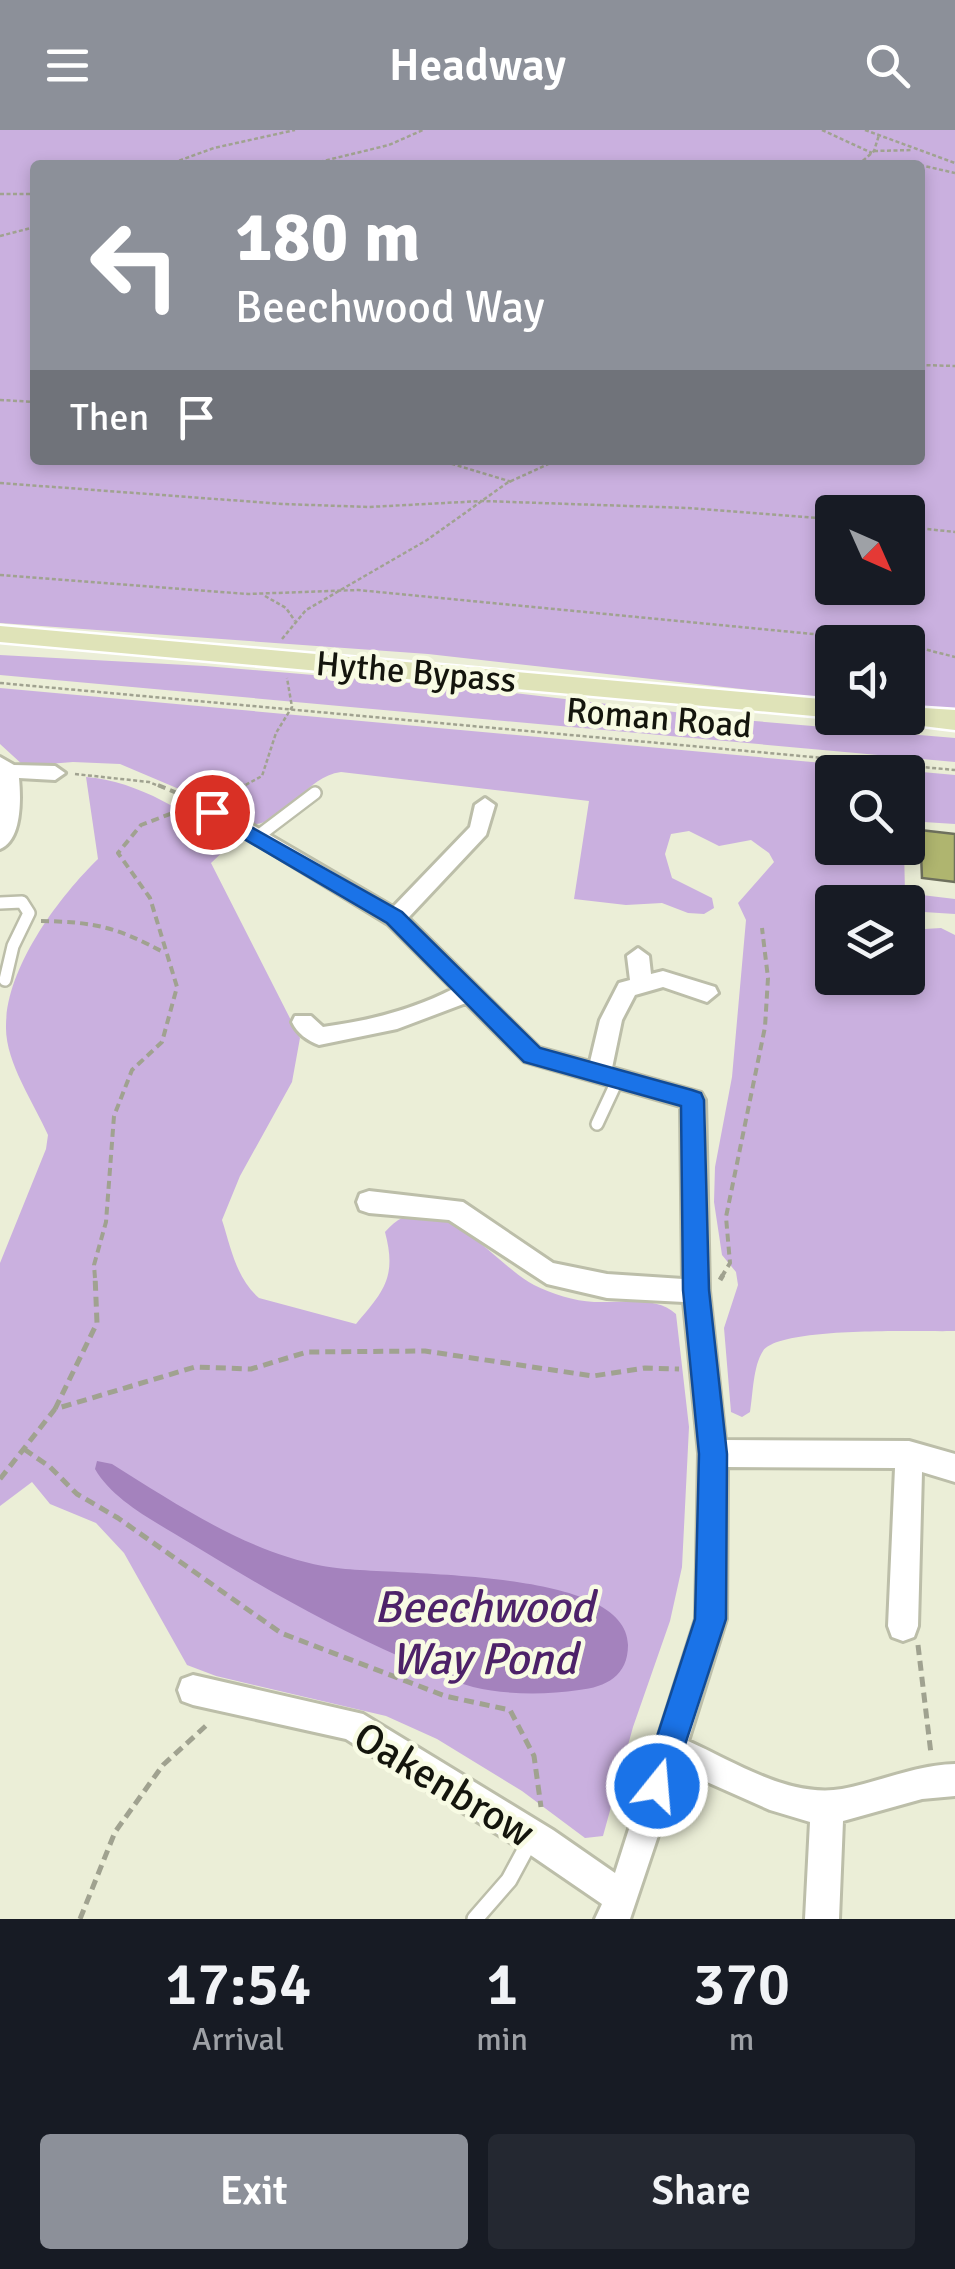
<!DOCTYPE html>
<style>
:root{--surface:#171b24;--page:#242831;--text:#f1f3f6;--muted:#9ea1a6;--accent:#8c9099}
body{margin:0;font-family:Signika,sans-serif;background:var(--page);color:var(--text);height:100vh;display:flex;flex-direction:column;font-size:38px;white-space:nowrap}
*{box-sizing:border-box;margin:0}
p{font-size:32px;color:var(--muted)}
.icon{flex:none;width:55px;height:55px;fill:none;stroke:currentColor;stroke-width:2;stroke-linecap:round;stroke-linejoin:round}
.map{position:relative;height:1789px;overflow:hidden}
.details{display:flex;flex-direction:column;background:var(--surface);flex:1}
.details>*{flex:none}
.guide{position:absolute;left:30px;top:30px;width:895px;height:305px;border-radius:10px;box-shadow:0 5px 15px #0003;background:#8c9099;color:#fff;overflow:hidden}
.needle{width:65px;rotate:135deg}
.fabs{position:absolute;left:815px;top:365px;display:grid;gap:20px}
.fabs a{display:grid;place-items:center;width:110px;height:110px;border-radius:10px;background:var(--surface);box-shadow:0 5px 15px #0003;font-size:50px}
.pin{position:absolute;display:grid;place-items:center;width:85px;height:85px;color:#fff;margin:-42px;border:5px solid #fff;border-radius:50%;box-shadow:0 2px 10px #0007}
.me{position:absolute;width:110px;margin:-55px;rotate:17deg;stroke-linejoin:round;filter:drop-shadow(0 0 8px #0008)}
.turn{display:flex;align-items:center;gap:35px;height:210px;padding:0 40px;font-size:45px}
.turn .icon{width:130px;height:130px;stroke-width:2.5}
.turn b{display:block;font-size:70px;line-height:85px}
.then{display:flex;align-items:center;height:95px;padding:0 40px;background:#0003;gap:20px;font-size:38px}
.eta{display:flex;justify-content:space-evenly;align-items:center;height:170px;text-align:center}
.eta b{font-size:60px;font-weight:600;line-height:70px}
.button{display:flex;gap:20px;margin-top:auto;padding:20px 40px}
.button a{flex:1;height:115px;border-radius:10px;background:var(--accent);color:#fff;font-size:40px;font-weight:600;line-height:115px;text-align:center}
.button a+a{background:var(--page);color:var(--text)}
header{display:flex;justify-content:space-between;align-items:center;height:130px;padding:0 40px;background:var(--accent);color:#fff;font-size:45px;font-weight:600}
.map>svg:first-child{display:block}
</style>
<header><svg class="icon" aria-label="menu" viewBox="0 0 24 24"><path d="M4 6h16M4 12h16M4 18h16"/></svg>Headway<svg class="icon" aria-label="search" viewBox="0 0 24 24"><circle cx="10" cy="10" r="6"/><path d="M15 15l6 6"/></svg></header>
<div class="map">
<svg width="955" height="1789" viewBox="0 0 955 1789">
<rect width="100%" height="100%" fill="#ebeed7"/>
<g fill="#cab0df" fill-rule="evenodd">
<path d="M 0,0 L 955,0 L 955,579 L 908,575 L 908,512 L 832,512 L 832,569 L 428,524 L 0,493 ZM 920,35 L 920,330 L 35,330 L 35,35 ZM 832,382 L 908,382 L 908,458 L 832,458 Z"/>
<path d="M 0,525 L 205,536 L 480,559 L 742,590 L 955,608 L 955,632 L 0,545 Z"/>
<path d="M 0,558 L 955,645 L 955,694 L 908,691 L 908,642 L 832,642 L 832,718 L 904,718 L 905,763 L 955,769 L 955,784 L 908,781 L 908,772 L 832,772 L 832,848 L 908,848 L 908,800 L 941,798 L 955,805 L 955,1201 C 922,1202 780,1196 763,1221 C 753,1236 753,1264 750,1282 L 742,1287 L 731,1282 L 724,1198 L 738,1155 L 736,1142 L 722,1125 L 714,1072 L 715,1037 L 732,947 L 746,790 L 738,773 L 774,732 L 769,723 L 751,710 L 719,716 L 689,701 L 671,704 L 665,724 L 672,748 L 712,768 L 714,778 L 704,784 L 688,783 L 662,773 L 626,775 L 574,769 L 589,671 L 341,642 C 303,647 291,693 249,695 L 212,673 L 120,634 L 73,632 L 24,636 L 0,614 Z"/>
<path d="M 86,647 C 138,651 190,683 229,716 L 211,733 L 300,908 L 292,952 L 240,1046 L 222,1090 C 231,1118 236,1148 259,1168 L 356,1194 C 384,1161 397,1147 385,1102 C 433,1046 492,1133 534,1155 C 552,1164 574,1171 594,1172 C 620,1173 656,1165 676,1184 L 689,1297 L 682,1437 L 670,1491 L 633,1597 L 603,1706 L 585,1708 L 522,1661 L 437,1609 L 386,1586 L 216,1546 L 187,1535 L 124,1423 L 96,1393 L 50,1374 L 32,1352 L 0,1376 L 0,1133 L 46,1019 L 48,1005 C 34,973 5,932 6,896 C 6,838 58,768 98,729 Z"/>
</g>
<path fill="#a482bd" d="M 97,1331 L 112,1334 C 178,1375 245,1421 323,1436 C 380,1448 627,1433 628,1515 C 628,1546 606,1557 579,1560 C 545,1565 507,1565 473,1557 C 449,1550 426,1538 403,1528 C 328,1495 260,1456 190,1413 C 158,1393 114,1372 95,1339 Z"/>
<path fill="#afb56f" stroke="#6e705d" stroke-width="2.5" d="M 920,700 L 955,704 L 955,752 L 922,748 Z"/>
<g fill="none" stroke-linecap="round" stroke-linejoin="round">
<g stroke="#bcbea9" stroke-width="16">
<g id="lane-far1">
<path d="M 257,707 L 315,663"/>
<path d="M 0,773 L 22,772 L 29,783 L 13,816 L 5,850"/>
<path d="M 597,994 L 618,949"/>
</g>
</g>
<g stroke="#bcbea9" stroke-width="20">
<path id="lane" d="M 475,1789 L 509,1750 L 530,1711"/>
</g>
<g stroke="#bcbea9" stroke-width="6">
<g id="street">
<path d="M 0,627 L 14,635 L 55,636 L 65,643 L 55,650 L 19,648 C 21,669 22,710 0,719 Z"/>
<path d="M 485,668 L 495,675 L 486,705 L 408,788 L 539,918 L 590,932 L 600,890 L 619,853 L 630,850 L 627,826 L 638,818 L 649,826 L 651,844 L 663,841 L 715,857 L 718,863 L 707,872 L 663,857 L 635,865 L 622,890 L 612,938 L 701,963 L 705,970 L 709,1161 L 725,1310 L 909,1311 L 955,1324 L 955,1352 L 922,1342 L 918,1496 L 914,1507 L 903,1511 L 892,1507 L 888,1496 L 895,1338 L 727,1337 L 726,1489 L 688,1611 C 735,1632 789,1668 842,1659 C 880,1652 915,1635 955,1634 L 955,1666 L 922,1669 L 843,1691 L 839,1789 L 805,1789 L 810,1692 L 770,1680 L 680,1640 L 630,1789 L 595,1789 L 602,1774 L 529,1724 L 346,1609 L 193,1575 L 182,1571 L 178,1560 L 182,1549 L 193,1545 L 363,1584 L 553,1700 L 615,1743 L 696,1489 L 699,1323 L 684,1172 L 607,1168 L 547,1154 L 449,1090 L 369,1083 L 360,1080 L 357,1072 L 360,1064 L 369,1061 L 463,1072 L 553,1133 L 607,1144 L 683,1149 L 681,976 L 524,931 L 466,873 L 397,899 L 319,915 C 308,911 297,903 292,892 L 295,886 L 311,886 L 323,897 C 368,891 412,880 453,859 L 388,794 L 203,681 L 213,674 L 220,676 L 393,777 L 470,697 L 475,675 Z"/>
</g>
</g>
<g stroke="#fff" stroke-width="5">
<g id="primary">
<path d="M 0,496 L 832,570 L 835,588 L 0,512 Z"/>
<path d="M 908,577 L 955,580 L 955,600 L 898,593 L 894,588 L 908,588 Z"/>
</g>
</g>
<g stroke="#a0a290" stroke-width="2.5" stroke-dasharray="4 2.5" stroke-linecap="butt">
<path d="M 822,0 L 872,23"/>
<path d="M 865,0 L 955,33"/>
<path d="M 874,21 L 913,20"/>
<path d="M 167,35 L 214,18 L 295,0"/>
<path d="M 307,35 L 389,15 L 423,0"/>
<path d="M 858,35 L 874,21 L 879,5"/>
<path d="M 899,35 L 919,35"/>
<path d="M 920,35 L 955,43"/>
<path d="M 0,64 L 35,64"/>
<path d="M 0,106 L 35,97"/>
<path d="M 920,235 L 955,236"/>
<path d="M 0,270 L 35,272"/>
<path d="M 439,330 L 512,352"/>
<path d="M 0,353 L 283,374 L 369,377 L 482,371 L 688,378 L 832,389"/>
<path d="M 908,397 L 955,402"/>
<path d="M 0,445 L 248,464 L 358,460 L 896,512"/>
<path d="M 265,466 L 286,478 L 295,491"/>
<path d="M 282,509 L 306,480 L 427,410 L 507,353 L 557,330"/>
<path d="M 908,515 L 955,527"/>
<path d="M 0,553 L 955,640"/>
<path d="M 75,644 L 149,652 L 164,658"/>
<path d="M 240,658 L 262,646 L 276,603 L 292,577 L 287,548"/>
</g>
<g stroke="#a0a290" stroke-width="4" stroke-dasharray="8 5" stroke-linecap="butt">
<path d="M 158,655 L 196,671"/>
<path d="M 227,665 L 245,655"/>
<path d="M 41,791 C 96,792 116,797 165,823"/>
<path d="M 95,1148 L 94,1135 L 106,1092 L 114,986 L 132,940 L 162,912 L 177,857 L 150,768 L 118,723 L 141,695 L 194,675"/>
<path d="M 721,1148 L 730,1133 L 726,1087 L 765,897 L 768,848 L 762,798"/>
</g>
<g stroke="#a0a290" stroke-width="5" stroke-dasharray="10 6" stroke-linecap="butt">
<path d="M 720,1150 L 723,1145"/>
<path d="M 55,1279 L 97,1193 L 95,1145"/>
<path d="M 24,1319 L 50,1337 L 77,1364 L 118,1388 L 281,1503 L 445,1566 L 510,1580 L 534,1626 L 541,1677"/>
<path d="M 0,1349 L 55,1279 L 195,1237 L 251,1239 L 307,1222 L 425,1221 L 593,1246 L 645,1238 L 679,1239"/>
<path d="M 918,1515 L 931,1624"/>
<path d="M 80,1789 L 115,1702 L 163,1635 L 210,1592"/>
</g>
<use href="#lane-far1" stroke="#fff" stroke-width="11"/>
<use href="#lane" stroke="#fff" stroke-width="15"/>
<use href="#street" fill="#fff" fill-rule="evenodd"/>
<use href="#primary" fill="#dfe3b8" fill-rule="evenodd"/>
</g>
<path fill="#1a73e8" stroke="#114b97" stroke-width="2.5" d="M 212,675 L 402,782 L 540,918 L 692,960 L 701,963 L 704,970 L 709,1160 L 727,1324 L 726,1489 L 668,1667 L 657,1672 L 645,1667 L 641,1656 L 695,1489 L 699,1324 L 683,1160 L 681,976 L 524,932 L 387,793 L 205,686 L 202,682 Z"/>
<g text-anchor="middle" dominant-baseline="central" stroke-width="9" stroke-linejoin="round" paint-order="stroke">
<g font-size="35" fill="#14150d" stroke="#f8fbe4">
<text transform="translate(416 542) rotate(5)">Hythe Bypass</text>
<text transform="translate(659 588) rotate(5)">Roman Road</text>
</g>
<g font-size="42" fill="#14150d" stroke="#f8fbe4">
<text transform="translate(444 1655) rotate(31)">Oakenbrow</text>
</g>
<g font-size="45" font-style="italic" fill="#4d2269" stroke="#f8fbe4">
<text x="484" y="1477">Beechwood<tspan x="484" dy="52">Way Pond</tspan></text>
</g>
</g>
</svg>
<div class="fabs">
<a><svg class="needle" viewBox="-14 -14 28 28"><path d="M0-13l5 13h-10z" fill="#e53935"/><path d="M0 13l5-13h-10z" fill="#9ea1a6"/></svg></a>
<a><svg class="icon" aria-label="sound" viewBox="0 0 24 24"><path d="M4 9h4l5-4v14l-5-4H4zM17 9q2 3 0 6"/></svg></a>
<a><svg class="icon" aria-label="search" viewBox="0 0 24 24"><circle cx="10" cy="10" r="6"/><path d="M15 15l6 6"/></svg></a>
<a><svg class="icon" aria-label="layers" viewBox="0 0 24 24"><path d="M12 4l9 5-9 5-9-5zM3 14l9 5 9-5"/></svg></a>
</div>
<div class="pin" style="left:212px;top:682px;background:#d93025"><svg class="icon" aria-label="arrive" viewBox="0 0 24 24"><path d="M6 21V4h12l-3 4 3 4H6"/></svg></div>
<svg class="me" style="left:657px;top:1656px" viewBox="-20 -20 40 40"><circle r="17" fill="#1a73e8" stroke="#fff" stroke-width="3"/><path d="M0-11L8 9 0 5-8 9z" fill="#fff"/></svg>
<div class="guide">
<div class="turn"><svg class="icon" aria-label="left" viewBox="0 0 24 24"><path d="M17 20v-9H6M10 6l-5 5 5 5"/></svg><div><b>180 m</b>Beechwood Way</div></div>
<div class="then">Then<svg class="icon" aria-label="arrive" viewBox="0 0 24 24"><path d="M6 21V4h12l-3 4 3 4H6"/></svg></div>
</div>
</div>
<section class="details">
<div class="eta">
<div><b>17:54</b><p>Arrival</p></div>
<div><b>1</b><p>min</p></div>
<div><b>370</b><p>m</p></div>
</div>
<div class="button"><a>Exit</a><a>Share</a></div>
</section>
